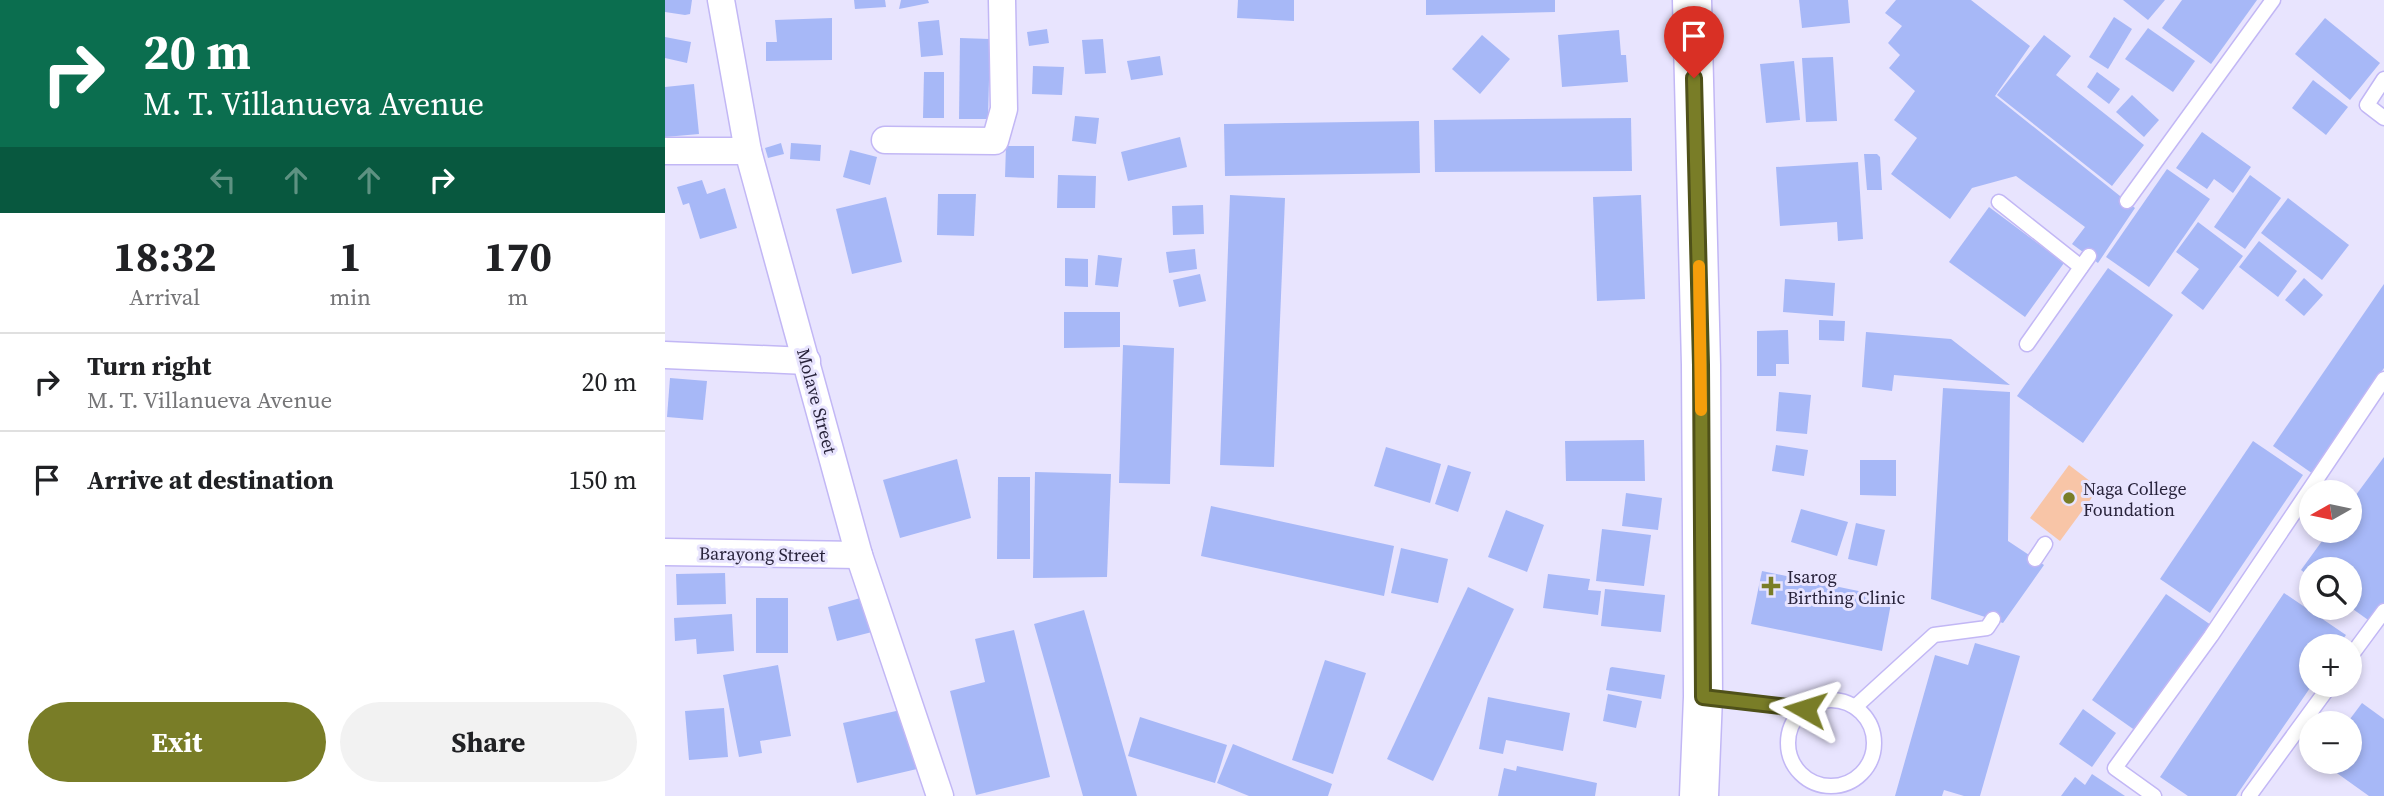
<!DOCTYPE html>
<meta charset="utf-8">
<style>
:root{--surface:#fff;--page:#f2f2f2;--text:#202124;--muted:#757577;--line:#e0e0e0;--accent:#797d27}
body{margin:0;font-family:"Source Serif 4",serif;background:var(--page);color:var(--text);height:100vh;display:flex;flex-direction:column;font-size:26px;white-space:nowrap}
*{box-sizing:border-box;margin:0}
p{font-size:23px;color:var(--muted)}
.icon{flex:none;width:38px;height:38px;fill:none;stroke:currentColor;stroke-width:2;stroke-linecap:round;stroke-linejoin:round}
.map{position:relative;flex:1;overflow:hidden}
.drawer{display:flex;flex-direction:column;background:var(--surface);width:665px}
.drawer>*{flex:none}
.top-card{background:#0b6e4f;color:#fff;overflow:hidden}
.needle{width:46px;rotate:261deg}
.buttons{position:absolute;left:1634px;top:480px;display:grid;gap:14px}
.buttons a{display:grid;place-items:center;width:63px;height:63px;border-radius:50%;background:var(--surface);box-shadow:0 4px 10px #0003;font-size:35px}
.pin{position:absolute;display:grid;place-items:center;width:60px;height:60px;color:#fff;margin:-72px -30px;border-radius:50% 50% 50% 0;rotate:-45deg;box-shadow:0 0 7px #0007}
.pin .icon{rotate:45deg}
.me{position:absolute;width:77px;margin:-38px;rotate:276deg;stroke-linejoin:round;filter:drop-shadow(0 0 5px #0008)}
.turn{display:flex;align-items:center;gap:24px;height:147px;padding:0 28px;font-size:32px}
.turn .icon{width:91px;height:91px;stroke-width:2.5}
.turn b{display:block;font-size:49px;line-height:60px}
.lanes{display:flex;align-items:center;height:66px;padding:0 28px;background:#0003;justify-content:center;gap:35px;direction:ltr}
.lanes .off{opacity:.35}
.eta{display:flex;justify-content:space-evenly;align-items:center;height:119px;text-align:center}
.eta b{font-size:42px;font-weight:700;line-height:49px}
.action{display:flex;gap:14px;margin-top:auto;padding:14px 28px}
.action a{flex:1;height:80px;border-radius:42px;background:var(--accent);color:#fff;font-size:28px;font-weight:700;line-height:80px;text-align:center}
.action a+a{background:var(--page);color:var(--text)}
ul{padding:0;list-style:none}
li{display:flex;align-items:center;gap:21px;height:98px;padding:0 28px;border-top:2px solid var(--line)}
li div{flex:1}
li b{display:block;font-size:26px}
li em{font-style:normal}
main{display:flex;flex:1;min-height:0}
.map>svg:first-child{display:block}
</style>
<main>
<section class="drawer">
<div class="top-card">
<div class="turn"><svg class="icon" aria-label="right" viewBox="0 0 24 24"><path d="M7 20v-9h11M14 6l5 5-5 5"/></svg><div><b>20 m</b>M. T. Villanueva Avenue</div></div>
<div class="lanes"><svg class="icon off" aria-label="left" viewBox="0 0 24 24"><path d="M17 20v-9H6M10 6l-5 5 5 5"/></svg><svg class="icon off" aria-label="ahead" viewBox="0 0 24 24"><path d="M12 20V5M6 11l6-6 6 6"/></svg><svg class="icon off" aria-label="ahead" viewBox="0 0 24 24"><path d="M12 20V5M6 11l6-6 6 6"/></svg><svg class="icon" aria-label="right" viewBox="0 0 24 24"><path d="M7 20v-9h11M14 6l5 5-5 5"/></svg></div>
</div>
<div class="eta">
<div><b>18:32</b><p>Arrival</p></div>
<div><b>1</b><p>min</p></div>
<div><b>170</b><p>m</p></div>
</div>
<ul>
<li><svg class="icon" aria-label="right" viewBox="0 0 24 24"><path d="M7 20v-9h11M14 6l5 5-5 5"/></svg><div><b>Turn right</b><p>M. T. Villanueva Avenue</p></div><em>20 m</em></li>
<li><svg class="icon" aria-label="arrive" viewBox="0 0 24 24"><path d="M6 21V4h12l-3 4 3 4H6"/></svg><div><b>Arrive at destination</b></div><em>150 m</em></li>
</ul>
<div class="action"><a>Exit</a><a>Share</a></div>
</section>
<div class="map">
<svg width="1719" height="796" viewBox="0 0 1719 796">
<rect width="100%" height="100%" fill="#e8e4fe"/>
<path fill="#f8c5a7" d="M 1404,465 L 1434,488 L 1395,541 L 1365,518 Z"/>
<g fill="#a7b8f7">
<path d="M 0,0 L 27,0 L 25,14 L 20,15 L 0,12 Z"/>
<path d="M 189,0 L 220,0 L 221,7 L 190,9 Z"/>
<path d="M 236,0 L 263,0 L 264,3 L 234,9 Z"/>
<path d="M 573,0 L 629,0 L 629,21 L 572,18 Z"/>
<path d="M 761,0 L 890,0 L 890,12 L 761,15 Z"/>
<path d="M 1134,0 L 1183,0 L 1185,23 L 1137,28 Z"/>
<path d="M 1231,0 L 1306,0 L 1365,46 L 1330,96 L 1470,208 L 1433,263 L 1407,244 L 1420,227 L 1351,176 L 1307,188 L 1285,219 L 1226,174 L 1252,138 L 1229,120 L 1250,91 L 1224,68 L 1235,55 L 1223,43 L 1237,26 L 1220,13 Z"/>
<path d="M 1458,0 L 1500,0 L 1483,20 Z"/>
<path d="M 1517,0 L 1592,0 L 1546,64 L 1497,28 Z"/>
<path d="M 1449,17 L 1467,29 L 1443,69 L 1424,57 Z"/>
<path d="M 167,18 L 167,60 L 101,61 L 101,42 L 112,42 L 110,20 Z"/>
<path d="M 1660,18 L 1715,63 L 1685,100 L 1630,54 Z"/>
<path d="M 274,20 L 278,55 L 256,57 L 253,22 Z"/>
<path d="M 1483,28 L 1530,61 L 1508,92 L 1460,59 Z"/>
<path d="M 382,29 L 384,43 L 364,46 L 362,32 Z"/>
<path d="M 954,30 L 956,55 L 961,55 L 963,82 L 897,87 L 893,35 Z"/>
<path d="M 817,35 L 845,59 L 815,94 L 787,69 Z"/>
<path d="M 1379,35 L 1406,56 L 1391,75 L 1479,145 L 1447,186 L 1332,95 Z"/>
<path d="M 0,37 L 26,42 L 22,63 L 0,58 Z"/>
<path d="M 295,38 L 325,39 L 323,119 L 294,119 Z"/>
<path d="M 438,39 L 441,73 L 420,74 L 417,40 Z"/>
<path d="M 495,56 L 498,75 L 466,80 L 462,61 Z"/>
<path d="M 1168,57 L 1172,121 L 1141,122 L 1137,58 Z"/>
<path d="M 1129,61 L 1135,120 L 1101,123 L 1095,64 Z"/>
<path d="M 368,66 L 399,67 L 397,95 L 367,94 Z"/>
<path d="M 259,72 L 279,72 L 279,118 L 258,118 Z"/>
<path d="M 1432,72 L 1455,89 L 1444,104 L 1422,87 Z"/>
<path d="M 1648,80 L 1683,107 L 1661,135 L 1627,108 Z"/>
<path d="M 29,84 L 34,134 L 0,137 L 0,87 Z"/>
<path d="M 1467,95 L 1494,120 L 1479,137 L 1451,112 Z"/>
<path d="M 410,116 L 434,118 L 431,144 L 407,141 Z"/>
<path d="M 966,118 L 967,171 L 770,172 L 769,120 Z"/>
<path d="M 754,121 L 755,173 L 560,176 L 559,124 Z"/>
<path d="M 1537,132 L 1586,167 L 1568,193 L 1549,179 L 1542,189 L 1511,168 Z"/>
<path d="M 515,137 L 522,167 L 463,181 L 456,152 Z"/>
<path d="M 116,143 L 119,154 L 103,158 L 100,148 Z"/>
<path d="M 126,143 L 156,145 L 155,161 L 125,159 Z"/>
<path d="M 341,146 L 369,146 L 369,178 L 340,177 Z"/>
<path d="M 185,150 L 212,157 L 205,185 L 178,177 Z"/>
<path d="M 1199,154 L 1212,154 L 1215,157 L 1217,190 L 1202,190 Z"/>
<path d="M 1193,162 L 1198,239 L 1173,241 L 1172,222 L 1115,226 L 1111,167 Z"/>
<path d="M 1502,169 L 1545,199 L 1484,287 L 1441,257 Z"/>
<path d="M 393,175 L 431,176 L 430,208 L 392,208 Z"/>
<path d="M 1585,175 L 1616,198 L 1580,249 L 1549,227 Z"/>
<path d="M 37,180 L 42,194 L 60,188 L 72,228 L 35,239 L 24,203 L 18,205 L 12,187 Z"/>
<path d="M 273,194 L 311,194 L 309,236 L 272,235 Z"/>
<path d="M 565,195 L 620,198 L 609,467 L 555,465 Z"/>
<path d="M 976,195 L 980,299 L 932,301 L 928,197 Z"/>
<path d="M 221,197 L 237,262 L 187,274 L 171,209 Z"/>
<path d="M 1623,198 L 1684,245 L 1657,280 L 1596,233 Z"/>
<path d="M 538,205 L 539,234 L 508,235 L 507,206 Z"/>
<path d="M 1324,207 L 1399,263 L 1360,317 L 1284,262 Z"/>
<path d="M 1533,222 L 1578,256 L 1538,310 L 1516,293 L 1534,269 L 1511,252 Z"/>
<path d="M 1594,241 L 1632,271 L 1613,297 L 1574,267 Z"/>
<path d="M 530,249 L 532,269 L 504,273 L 501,252 Z"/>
<path d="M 433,255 L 457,258 L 453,287 L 430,285 Z"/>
<path d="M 400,258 L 423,259 L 423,287 L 400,286 Z"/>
<path d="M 1443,268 L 1508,315 L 1418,443 L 1352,396 Z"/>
<path d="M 535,274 L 541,301 L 514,307 L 508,280 Z"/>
<path d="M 1639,278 L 1658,295 L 1639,316 L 1620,300 Z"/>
<path d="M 1120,279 L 1170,283 L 1168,316 L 1118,312 Z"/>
<path d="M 1719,284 L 1719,368 L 1648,474 L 1608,446 Z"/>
<path d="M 399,312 L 455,312 L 455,347 L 399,348 Z"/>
<path d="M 1154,320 L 1180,321 L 1179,341 L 1154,340 Z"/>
<path d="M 1123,330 L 1124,364 L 1111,364 L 1111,376 L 1092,376 L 1092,331 Z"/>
<path d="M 1201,332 L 1286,339 L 1345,385 L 1229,375 L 1227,391 L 1197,387 Z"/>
<path d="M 458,345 L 509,348 L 505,484 L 454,483 Z"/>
<path d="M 5,378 L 42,381 L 38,420 L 2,417 Z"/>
<path d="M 1278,388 L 1345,392 L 1343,541 L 1379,565 L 1338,623 L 1266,599 Z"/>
<path d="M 1114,392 L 1146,395 L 1142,434 L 1111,431 Z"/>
<path d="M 979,440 L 980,481 L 901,481 L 900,441 Z"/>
<path d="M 1588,441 L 1638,475 L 1545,613 L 1495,579 Z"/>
<path d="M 1111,445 L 1143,450 L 1139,476 L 1107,471 Z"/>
<path d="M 721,447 L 776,464 L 765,503 L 709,486 Z"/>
<path d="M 1719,457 L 1719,605 L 1706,622 L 1685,607 L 1685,569 L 1647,569 L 1647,578 L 1636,570 L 1665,530 L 1685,530 L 1685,503 Z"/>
<path d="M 292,459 L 306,518 L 235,538 L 218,480 Z"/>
<path d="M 1195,460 L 1231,460 L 1231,496 L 1195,495 Z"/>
<path d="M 783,465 L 806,472 L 793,512 L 770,504 Z"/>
<path d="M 370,472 L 446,474 L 442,577 L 368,578 Z"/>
<path d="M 333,477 L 365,477 L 365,559 L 332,559 Z"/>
<path d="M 961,493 L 997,498 L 993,530 L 957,526 Z"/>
<path d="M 546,506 L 729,546 L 719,596 L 536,556 Z"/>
<path d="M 1136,509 L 1183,522 L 1172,556 L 1126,542 Z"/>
<path d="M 841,510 L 879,525 L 862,572 L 823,557 Z"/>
<path d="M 1191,523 L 1220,530 L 1212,566 L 1183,559 Z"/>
<path d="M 937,529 L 986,535 L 979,586 L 931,581 Z"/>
<path d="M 736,548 L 783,559 L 773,603 L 726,593 Z"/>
<path d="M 1097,571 L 1227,598 L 1217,651 L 1086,624 Z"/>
<path d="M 60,573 L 61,604 L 12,605 L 11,574 Z"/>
<path d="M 883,574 L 925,579 L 923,590 L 936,591 L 933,615 L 878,608 Z"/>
<path d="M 803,587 L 849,609 L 768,781 L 722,759 Z"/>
<path d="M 940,589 L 1000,595 L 996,632 L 936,626 Z"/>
<path d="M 1619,593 L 1681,635 L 1673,646 L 1647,646 L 1647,685 L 1571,796 L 1523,796 L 1495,777 Z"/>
<path d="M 1501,594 L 1546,625 L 1471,731 L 1427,700 Z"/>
<path d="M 199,597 L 207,632 L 172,641 L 163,607 Z"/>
<rect x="91" y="598" width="32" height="55"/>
<path d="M 419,610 L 472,796 L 418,796 L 369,624 Z"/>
<path d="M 67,614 L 69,651 L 32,654 L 31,639 L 10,641 L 9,618 Z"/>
<path d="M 349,630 L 385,777 L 311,795 L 285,691 L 320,682 L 310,639 Z"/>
<path d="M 1310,643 L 1355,656 L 1315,796 L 1299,796 L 1279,790 L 1277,796 L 1230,796 L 1270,655 L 1303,665 Z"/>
<path d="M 660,660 L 701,673 L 668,774 L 627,760 Z"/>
<path d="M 113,665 L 126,736 L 95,741 L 97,753 L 74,757 L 58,675 Z"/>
<path d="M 947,667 L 1000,675 L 996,699 L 941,690 L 945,668 Z"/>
<path d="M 943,694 L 977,701 L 971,728 L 938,721 Z"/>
<path d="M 823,697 L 905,713 L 898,751 L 841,740 L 838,754 L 814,749 Z"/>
<path d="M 1697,703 L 1719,719 L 1719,796 L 1704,796 L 1655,761 L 1685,761 L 1685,723 L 1682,723 Z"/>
<path d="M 59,708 L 63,757 L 24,760 L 20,711 Z"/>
<path d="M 240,709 L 252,769 L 192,783 L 178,723 Z"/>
<path d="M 1418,709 L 1451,733 L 1427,767 L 1394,744 Z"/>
<path d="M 475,717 L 562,745 L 550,783 L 463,756 Z"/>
<path d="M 568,744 L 667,784 L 663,796 L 584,796 L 552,783 Z"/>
<path d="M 852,766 L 932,783 L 930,796 L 833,796 L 839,768 L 851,771 Z"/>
<path d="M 1427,774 L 1460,796 L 1396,796 L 1410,777 L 1420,785 Z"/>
</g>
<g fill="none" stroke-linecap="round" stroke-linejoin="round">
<g stroke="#c2b7f5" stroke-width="17">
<g id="lane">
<path d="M 1719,79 L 1702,105 L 1719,118"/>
<path d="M 1462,201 L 1608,0"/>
<path d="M 1334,202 L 1416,267"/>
<path d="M 1362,344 L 1424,256"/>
<path d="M 1370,559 L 1380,544"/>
<path d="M 1685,657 L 1719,611"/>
<path d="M 1039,697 L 1140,709"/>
<circle cx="1166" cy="743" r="43"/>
<path d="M 1190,707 L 1269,635 L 1322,628 L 1328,619"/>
<path d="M 1489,796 L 1450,768 L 1546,636 L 1719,379"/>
<path d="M 1584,796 L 1666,684"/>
</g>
</g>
<g stroke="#c2b7f5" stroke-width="29">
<g id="street">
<path d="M 56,0 L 83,151 L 194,555 L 275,796"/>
<path d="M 220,140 L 330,141 L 339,109 L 337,0"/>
<path d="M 0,151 L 83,151"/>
<path d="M 0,355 L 142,361"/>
<path d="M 0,552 L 194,555"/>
</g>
</g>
<g stroke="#c2b7f5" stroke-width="41">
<path id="secondary" d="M 1027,0 L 1036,365 L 1038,697 L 1034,796"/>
</g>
<use href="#lane" stroke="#fff" stroke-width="14"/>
<use href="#street" stroke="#fff" stroke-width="26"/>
<use href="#secondary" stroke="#fff" stroke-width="38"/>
</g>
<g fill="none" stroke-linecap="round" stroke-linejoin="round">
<g stroke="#4f5119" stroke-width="18">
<path id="route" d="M 1029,78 L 1036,365 L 1038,697 L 1140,709"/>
</g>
<use href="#route" stroke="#797d27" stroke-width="12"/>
<path stroke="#f59e0b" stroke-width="12" d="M 1034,266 L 1036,410"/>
</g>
<g fill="#797d27" stroke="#e8e4fe" stroke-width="2.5">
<circle cx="1404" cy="498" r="7"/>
<path d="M1102.5 575.5h7v7h7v7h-7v7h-7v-7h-7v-7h7z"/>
</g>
<g text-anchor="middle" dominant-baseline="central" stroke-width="6" stroke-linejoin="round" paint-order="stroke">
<g font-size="18" fill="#28233b" stroke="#e8e4fe">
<text transform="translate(152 401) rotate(75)">Molave Street</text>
<text transform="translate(97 554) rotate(1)">Barayong Street</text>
</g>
<g font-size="18" fill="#28233b" stroke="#e8e4fe" text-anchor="start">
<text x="1418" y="488">Naga College<tspan x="1418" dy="21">Foundation</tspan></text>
<text x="1122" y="576">Isarog<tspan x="1122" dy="21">Birthing Clinic</tspan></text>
</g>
</g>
</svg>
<div class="buttons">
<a><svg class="needle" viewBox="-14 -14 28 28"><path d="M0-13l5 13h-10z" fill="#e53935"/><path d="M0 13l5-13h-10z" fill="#757577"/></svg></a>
<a><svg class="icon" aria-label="search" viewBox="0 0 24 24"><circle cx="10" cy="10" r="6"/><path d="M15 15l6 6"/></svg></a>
<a>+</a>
<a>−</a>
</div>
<div class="pin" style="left:1029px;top:78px;background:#d93025"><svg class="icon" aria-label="arrive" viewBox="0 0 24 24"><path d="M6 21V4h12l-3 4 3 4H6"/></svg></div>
<svg class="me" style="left:1140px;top:709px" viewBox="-20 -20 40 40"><path d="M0-17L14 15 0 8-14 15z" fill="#797d27" stroke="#fff" stroke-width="4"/></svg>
</div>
</main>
